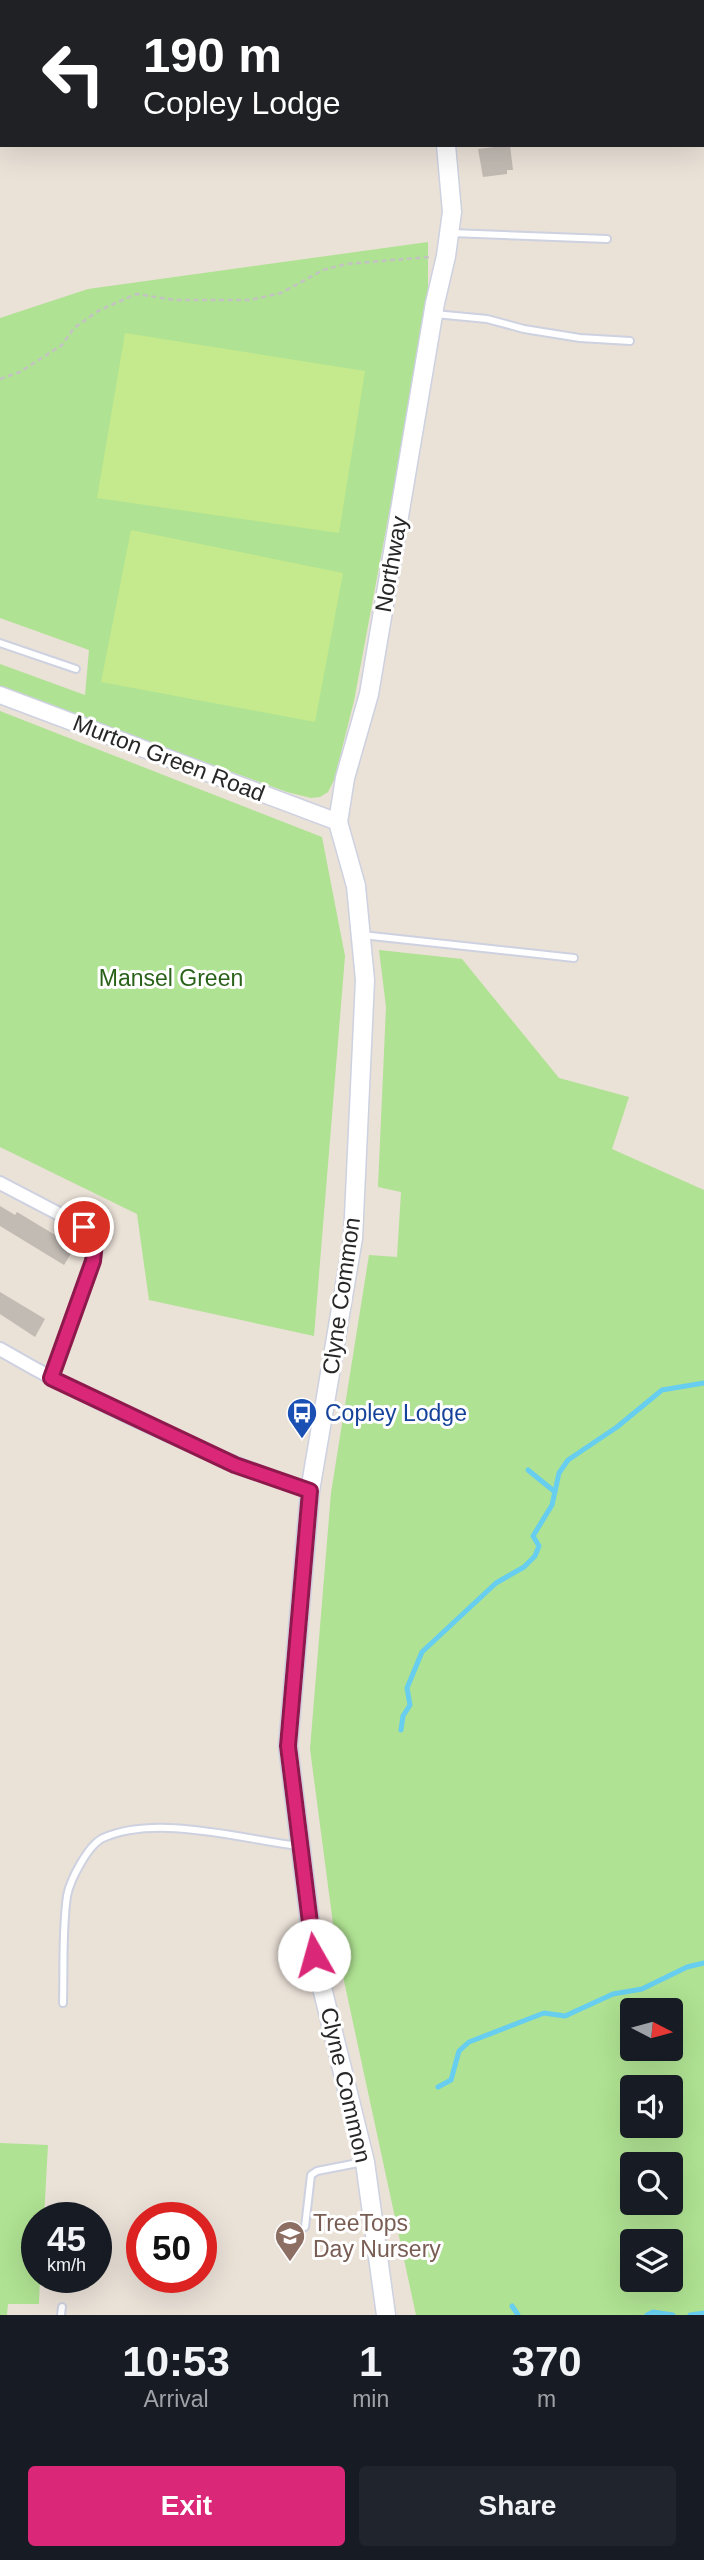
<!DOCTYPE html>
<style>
:root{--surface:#171b24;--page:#20242c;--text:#f1f3f6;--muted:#9ea1a6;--accent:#db2777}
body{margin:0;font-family:Helvetica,sans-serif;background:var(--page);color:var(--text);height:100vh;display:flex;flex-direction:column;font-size:26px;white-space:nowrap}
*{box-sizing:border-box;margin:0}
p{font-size:23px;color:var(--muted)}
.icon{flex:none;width:38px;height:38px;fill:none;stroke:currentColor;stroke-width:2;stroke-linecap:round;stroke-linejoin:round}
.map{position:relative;height:2315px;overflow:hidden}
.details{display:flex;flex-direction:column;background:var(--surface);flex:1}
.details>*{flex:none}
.guide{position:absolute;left:0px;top:0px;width:705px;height:147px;box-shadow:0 7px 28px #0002;background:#202124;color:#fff;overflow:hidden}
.needle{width:46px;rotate:96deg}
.tools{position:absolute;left:620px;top:1998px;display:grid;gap:14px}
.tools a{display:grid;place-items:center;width:63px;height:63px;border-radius:7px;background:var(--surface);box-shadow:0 7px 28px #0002;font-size:35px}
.speed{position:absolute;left:21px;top:2202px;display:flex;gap:14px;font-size:35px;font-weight:700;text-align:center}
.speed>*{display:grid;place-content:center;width:91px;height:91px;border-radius:50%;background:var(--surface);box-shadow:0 7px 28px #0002;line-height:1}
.speed small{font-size:18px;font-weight:400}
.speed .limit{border:10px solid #d22;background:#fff;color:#111}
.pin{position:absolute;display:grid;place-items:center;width:60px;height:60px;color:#fff;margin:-30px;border:4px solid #fff;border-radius:50%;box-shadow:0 2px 7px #0007}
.me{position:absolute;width:77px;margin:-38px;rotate:353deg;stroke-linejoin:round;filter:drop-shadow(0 0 5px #0008)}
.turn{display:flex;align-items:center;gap:24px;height:147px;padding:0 28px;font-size:32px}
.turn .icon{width:91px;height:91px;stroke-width:2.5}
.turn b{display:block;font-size:49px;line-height:60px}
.eta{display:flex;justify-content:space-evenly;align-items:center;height:119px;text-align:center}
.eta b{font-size:42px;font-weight:600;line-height:49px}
.primary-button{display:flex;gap:14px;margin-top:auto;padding:14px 28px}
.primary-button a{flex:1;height:80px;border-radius:7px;background:var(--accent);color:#fff;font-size:28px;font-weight:600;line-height:80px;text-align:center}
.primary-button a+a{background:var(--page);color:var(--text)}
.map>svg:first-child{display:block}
</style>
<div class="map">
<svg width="704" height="2315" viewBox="0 0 704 2315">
<rect width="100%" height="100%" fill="#eae1d7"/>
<g fill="#afe292" fill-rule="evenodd">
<path d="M 428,242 L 428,304 L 354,701 L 334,780 L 328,792 L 320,797 L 311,798 L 287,792 L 0,688 L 0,664 L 85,695 L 89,650 L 0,618 L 0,318 L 88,289 Z"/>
<path d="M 0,711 L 322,837 L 345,956 L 314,1336 L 149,1300 L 137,1214 L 0,1147 Z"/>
<path d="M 379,950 L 462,959 L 559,1078 L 629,1097 L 612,1149 L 704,1190 L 704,2315 L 416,2315 L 335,1939 L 310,1749 L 331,1493 L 369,1255 L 397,1257 L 401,1192 L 378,1187 L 386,1007 ZM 632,2011 L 670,2011 L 670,2049 L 632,2049 ZM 632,2088 L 670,2088 L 670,2126 L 632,2126 ZM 632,2165 L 670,2165 L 670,2203 L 632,2203 ZM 632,2242 L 670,2242 L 670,2280 L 632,2280 Z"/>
<path d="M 0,2143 L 48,2145 L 44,2217 L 37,2217 L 37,2277 L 40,2277 L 39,2304 L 8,2304 L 7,2315 L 0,2315 Z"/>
</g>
<g fill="#c5ea8d">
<path d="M 125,333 L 365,371 L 339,533 L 97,498 Z"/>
<path d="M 131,530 L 343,573 L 315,722 L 101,682 Z"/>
</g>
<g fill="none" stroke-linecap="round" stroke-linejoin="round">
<g stroke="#67ceef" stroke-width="5">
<path d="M 528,1470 L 555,1492"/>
<path d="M 401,1730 L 403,1716 L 410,1705 L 407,1688 L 422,1652 L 496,1583 L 524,1567 L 535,1556 L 539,1546 L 533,1536 L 552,1505 L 559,1473 L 568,1460 L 617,1427 L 662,1390 L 704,1383"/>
<path d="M 438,2087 L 451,2080 L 459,2051 L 469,2042 L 544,2013 L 565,2016 L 613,1994 L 642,1989 L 687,1967 L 704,1963"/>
<path d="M 512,2306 L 518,2315"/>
<path d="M 647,2315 L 653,2312 L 673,2315"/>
<path d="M 690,2315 L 704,2313"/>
</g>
</g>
<g fill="#c2bbb4">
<path d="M 510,145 L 513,170 L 507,170 L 507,174 L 483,177 L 478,149 Z"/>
<path d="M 0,1206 L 15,1215 L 17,1212 L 75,1247 L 64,1265 L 0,1226 Z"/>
<path d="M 0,1292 L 45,1319 L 35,1337 L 0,1314 Z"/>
</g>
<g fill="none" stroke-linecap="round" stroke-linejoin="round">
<g stroke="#cdd1e0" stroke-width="10">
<g id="service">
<path d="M 451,233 L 607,239"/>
<path d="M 435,314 L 487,319 L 524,329 L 580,338 L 630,341"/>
<path d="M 0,643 L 76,669"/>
<path d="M 362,935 L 574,958"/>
<path d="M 63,2003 C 64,1968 62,1931 67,1896 C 70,1880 88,1845 103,1838 C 157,1814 241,1839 299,1846"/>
<path d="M 305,2227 L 311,2175 L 317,2171 L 363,2162"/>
<path d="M 61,2315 L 62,2307"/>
</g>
</g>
<g stroke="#cdd1e0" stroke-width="16">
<g id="minor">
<path d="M 76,0 L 76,2"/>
<path d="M 113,0 L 117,2"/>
<path d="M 0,1183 L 84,1227 L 95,1243 L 93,1261 L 51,1378"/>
<path d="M 0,1349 C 98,1406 203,1454 310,1491"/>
</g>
</g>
<g stroke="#cdd1e0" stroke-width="19">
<path id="tertiary" d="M 0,695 L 338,822"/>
</g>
<g stroke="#cdd1e0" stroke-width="21">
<g id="secondary">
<path d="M 443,2 L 443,0"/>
<path d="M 386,2315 L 365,2162 L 314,1955 L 288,1746 L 310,1491 L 353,1238 L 365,980 L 356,886 L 338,822 L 345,778 L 369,694 L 435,303 L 446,256 L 452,212 L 446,145"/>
</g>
</g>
<g stroke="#c3c3c3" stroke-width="2.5" stroke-dasharray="5 3.5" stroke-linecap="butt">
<path d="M 0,20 L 2,20"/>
<path d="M 0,379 L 20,372 L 62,345 L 74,328 L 98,311 L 136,294 L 175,300 L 250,300 L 281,293 L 323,270 L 346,264 L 429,257"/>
</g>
<use href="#service" stroke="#fff" stroke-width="6"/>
<use href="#minor" stroke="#fff" stroke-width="12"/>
<use href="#tertiary" stroke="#fff" stroke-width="16"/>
<use href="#secondary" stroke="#fff" stroke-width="18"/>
</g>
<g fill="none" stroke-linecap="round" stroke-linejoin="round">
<g stroke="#8e194d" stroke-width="18">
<path id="route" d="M 84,1227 L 95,1243 L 93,1261 L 51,1378 L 235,1465 L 310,1491 L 288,1746 L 314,1955"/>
</g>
<use href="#route" stroke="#db2777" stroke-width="12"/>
</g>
<defs>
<g id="bus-pin" transform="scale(1.575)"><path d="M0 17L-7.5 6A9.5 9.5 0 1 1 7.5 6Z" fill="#1a4fb4" stroke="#fff"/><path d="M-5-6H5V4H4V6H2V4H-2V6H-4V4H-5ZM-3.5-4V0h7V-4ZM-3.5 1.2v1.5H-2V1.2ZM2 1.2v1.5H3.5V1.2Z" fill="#fff"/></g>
<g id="school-pin" transform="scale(1.575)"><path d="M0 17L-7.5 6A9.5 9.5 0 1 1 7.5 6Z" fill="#8d6e63" stroke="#fff"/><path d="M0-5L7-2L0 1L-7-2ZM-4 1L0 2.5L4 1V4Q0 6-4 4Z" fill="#fff"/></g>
</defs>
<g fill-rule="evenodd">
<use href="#bus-pin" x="302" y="1413"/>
<use href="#school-pin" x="290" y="2236"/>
</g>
<g text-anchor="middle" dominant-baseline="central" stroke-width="6" stroke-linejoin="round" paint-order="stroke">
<g font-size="23" fill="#272727" stroke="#fff">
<text transform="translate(391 564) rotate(-80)">Northway</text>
<text transform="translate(169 758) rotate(21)">Murton Green Road</text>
<text transform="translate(341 1296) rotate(-82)">Clyne Common</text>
<text transform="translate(346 2085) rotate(77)">Clyne Common</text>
</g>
<g font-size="23" fill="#296218" stroke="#fff">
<text x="171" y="978">Mansel Green</text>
</g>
<g font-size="23" fill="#164399" stroke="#fff" text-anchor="start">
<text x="325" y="1413">Copley Lodge</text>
</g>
<g font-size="23" fill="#785e54" stroke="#fff" text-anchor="start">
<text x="313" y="2223">TreeTops<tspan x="313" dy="26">Day Nursery</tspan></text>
</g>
</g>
</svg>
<div class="tools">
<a><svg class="needle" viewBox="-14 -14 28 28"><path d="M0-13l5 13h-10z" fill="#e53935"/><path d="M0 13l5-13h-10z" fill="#9ea1a6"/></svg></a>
<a><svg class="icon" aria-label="sound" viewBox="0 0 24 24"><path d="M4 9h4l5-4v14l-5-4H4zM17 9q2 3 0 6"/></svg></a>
<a><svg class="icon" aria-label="search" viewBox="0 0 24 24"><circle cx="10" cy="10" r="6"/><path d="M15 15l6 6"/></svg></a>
<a><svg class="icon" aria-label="layers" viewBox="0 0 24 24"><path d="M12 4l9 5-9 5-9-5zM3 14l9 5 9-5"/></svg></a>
</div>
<div class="speed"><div>45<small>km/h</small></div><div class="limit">50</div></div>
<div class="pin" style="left:84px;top:1227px;background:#d93025"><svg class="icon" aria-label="arrive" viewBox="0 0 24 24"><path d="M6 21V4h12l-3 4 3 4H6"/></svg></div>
<svg class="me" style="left:314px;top:1955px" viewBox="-20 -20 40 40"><circle r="19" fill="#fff"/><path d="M0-13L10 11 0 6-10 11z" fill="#db2777"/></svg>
<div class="guide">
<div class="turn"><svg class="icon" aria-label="left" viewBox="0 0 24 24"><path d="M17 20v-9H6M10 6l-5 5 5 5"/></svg><div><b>190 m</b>Copley Lodge</div></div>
</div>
</div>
<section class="details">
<div class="eta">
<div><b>10:53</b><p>Arrival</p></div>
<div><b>1</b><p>min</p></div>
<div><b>370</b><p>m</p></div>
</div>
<div class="primary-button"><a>Exit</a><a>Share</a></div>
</section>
